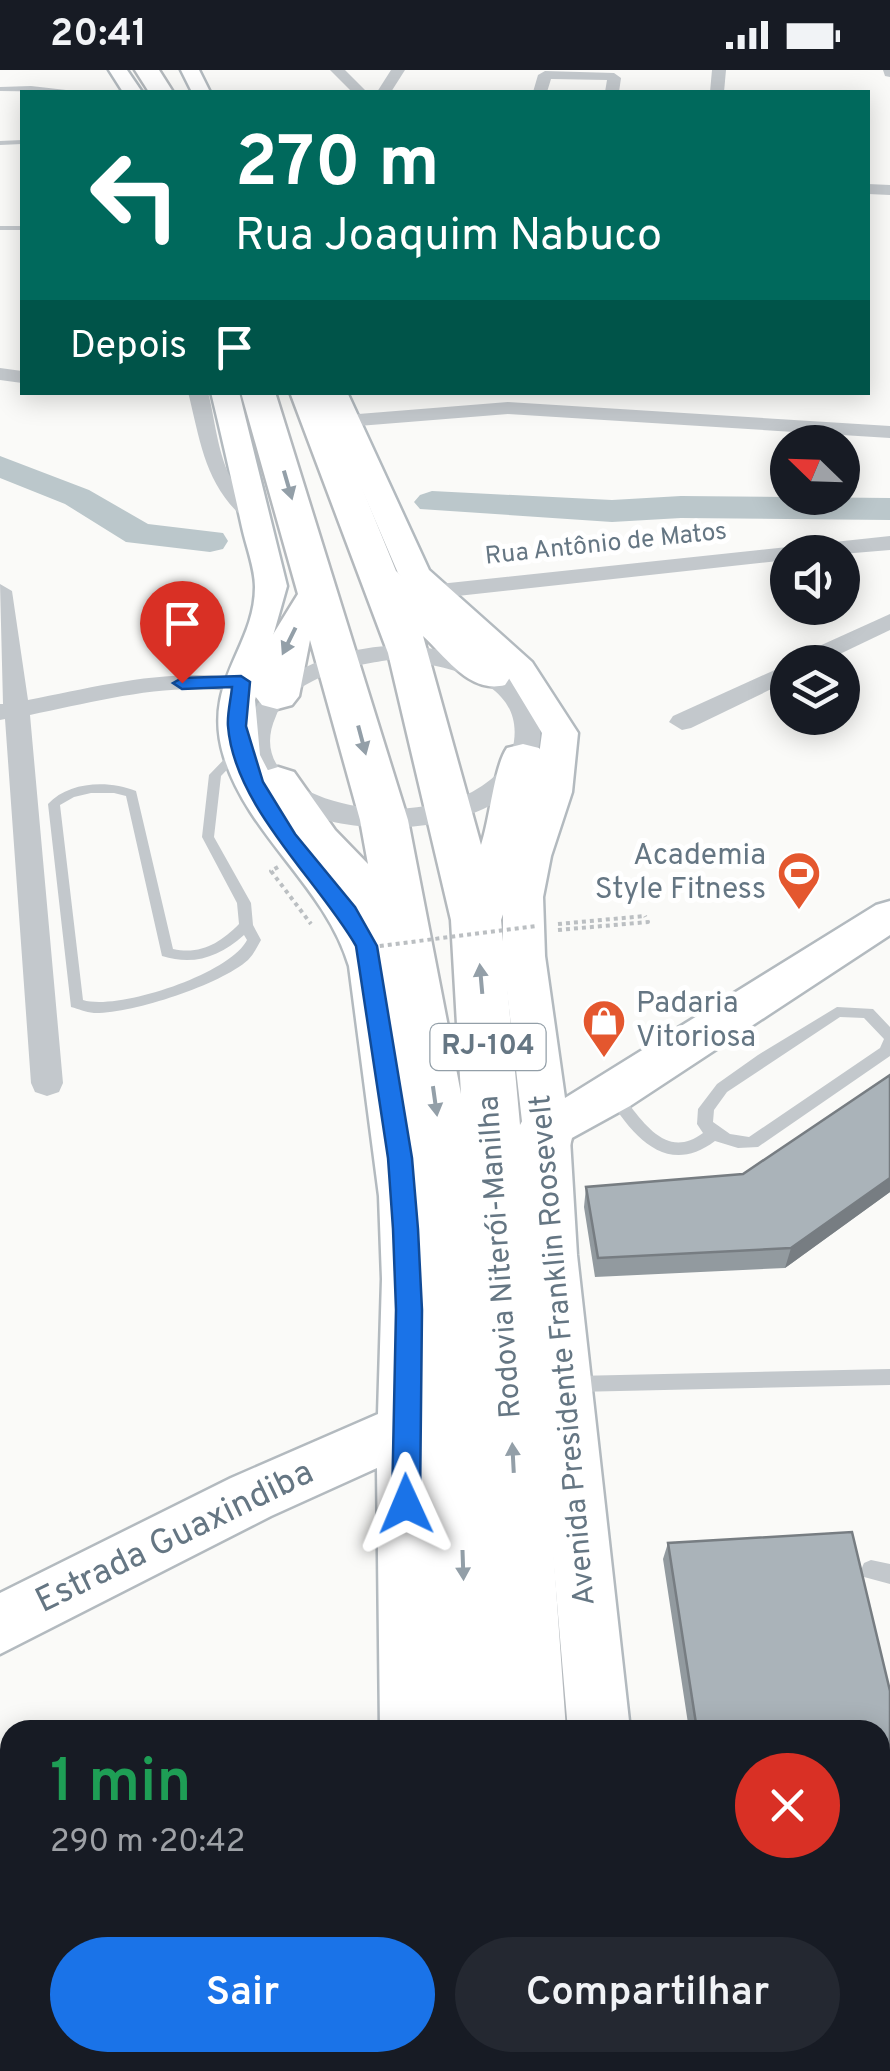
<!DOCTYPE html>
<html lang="pt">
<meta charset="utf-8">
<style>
:root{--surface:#171b24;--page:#242831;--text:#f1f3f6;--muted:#9ea1a6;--accent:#1a73e8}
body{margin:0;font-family:Overpass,sans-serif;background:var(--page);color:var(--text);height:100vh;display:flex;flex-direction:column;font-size:38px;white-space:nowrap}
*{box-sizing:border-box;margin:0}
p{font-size:32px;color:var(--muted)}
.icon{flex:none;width:55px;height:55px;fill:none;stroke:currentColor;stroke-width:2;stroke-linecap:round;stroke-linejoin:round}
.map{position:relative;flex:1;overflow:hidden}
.side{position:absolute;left:0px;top:1650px;width:890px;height:352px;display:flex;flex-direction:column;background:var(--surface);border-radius:30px 30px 0 0;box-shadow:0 5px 25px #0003}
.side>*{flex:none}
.guide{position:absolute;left:20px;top:20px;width:850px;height:305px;border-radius:0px;box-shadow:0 5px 25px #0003;background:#00695c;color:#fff;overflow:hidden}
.needle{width:65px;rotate:293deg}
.buttons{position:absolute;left:770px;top:355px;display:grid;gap:20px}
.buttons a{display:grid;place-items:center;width:90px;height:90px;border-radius:50%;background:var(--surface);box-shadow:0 5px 25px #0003;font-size:50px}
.pin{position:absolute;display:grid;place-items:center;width:85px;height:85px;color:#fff;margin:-102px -42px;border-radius:50% 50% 50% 0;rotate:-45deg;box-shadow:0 0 10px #0007}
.pin .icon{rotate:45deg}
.me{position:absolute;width:110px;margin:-55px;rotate:359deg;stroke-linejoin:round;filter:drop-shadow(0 0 8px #0008)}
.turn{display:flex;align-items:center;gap:35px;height:210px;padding:0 50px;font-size:45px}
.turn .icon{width:130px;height:130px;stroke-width:2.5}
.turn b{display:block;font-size:70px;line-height:85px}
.then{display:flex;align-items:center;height:95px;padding:0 50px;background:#0003;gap:20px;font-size:38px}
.round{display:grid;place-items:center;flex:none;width:105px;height:105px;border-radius:52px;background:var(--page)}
.headline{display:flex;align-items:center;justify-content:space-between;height:170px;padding:0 50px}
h1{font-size:60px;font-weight:600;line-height:75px;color:#1e9e55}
.cta{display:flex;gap:20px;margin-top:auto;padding:20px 50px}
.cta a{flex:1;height:115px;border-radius:60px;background:var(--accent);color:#fff;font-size:40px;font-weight:600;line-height:115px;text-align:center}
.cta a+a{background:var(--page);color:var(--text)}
.status{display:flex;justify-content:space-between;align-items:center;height:70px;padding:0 50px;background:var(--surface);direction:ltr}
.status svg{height:28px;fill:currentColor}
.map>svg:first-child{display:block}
</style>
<div class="status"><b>20:41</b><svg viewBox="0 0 49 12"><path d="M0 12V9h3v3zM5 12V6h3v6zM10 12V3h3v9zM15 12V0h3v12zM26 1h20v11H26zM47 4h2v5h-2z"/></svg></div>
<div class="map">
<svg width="890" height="2001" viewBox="0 0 890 2001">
<rect width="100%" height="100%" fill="#fafaf8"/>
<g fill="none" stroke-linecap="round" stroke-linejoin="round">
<g fill="#bbc7cb" fill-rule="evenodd">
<path d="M 0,386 L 89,420 L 148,454 L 223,463 L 228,471 L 223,479 L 210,482 L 126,472 L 65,434 L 0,408 Z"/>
<path d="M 432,421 L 612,430 L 681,426 L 890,428 L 890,450 L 681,448 L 612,452 L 420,439 L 414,432 L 420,425 Z"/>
</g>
<g stroke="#b3babf" stroke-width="5">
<g id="secondary">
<path d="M 109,0 L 127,0 L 142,22 L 123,22 Z"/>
<path d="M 181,0 L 199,0 L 210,22 L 192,22 Z"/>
<path d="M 211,322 L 239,322 L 287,516 L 255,630 L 260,685 L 289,741 L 358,825 L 381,865 L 391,896 L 427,1126 L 432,1326 L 446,1331 L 454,1349 L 446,1367 L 432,1373 L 442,1660 L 380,1660 L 377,1398 L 271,1446 L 0,1584 L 0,1523 L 231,1408 L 378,1344 L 382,1209 L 379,1126 L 349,896 C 325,816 249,767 224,687 C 201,612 255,578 255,517 C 255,498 246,476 242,457 C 232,412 222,367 211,322 Z"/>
<path d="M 320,322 L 347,322 L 429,500 L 532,592 L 578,663 L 572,722 L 551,786 L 543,827 L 545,886 L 565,1028 L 876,835 L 890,831 L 890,865 L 630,1036 L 570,1069 L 577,1185 L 630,1660 L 568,1660 L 527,1185 L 523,1060 L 503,886 L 503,827 L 511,786 L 534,722 L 542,663 L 507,605 L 419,529 L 398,503 Z"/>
<path d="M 381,1992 L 452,1992 L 452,2001 L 380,2001 Z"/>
<path d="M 593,1992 L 664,1992 L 665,2001 L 593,2001 Z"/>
</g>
</g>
<g stroke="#b4b9bd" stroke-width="5">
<g id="highway">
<path d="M 135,0 L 159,0 L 173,22 L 149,22 Z"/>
<path d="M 241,322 L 275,322 L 408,750 L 461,1024 L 451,850 L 388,583 L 290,322 L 323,322 L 396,501 L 511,606 L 505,615 C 470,624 447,588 423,566 L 481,775 C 490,749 494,697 507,678 L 523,674 L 539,678 L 546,688 L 536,751 L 501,850 L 520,1055 L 526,1044 L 546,1037 L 566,1044 L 574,1060 L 545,1174 L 533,1193 L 566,1660 L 432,1660 L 422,1162 L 403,997 L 381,870 L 301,782 L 255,712 L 262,702 L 278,697 L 294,702 L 335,760 L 368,794 L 360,750 L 310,570 L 299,626 L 292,635 L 277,639 L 262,635 L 255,626 L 269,571 L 298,524 Z"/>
<path d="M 440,1992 L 589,1992 L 590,2001 L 441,2001 Z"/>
</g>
</g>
<g stroke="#bbbfc2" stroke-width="4" stroke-dasharray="4 4" stroke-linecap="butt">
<path d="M 278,797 L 271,801 L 311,854"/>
<path d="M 558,854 L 645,846"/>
<path d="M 558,860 L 648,852 L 645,846"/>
</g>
<g fill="#c3c8cc" fill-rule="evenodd">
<path d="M 31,16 L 66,20 L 69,22 L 0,21 L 0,17 Z"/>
<path d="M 22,70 L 22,74 L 0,75 L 0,71 Z"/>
<rect x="0" y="156" width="22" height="4"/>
<path d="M 240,676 L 246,680 L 221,706 L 214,767 L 251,833 L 253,855 L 261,870 C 257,877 254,884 248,890 C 220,915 131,944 94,943 C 85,942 79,939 71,937 L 48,734 C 69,711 109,710 136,721 L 173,879 C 201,885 220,873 239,854 L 237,833 L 202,767 L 209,705 L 236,677 ZM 91,723 L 114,723 L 126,726 L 162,886 C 194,896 219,887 244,865 L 247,870 C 230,904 118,941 83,930 L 60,735 L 74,727 Z"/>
<path d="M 837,937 L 873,939 L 890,957 L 890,986 L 758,1077 L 738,1078 L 715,1071 C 666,1108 631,1065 606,1023 L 609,1019 C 611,1019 614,1017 616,1018 C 622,1020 628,1031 631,1037 C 651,1063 672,1086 703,1063 L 697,1054 L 698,1039 L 717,1014 L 758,985 ZM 840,947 L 864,948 L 884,969 L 880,978 L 749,1067 L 730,1064 L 713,1052 L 714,1040 L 727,1022 Z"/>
<path d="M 890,1299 L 890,1315 L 575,1322 L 569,1320 L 566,1314 L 569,1308 L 575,1306 Z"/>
<path d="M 871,1490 L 890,1494 L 890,1514 L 864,1507 L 861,1500 L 864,1493 Z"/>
</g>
<g fill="#c3c8cc" fill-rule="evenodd">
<path d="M 330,0 L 345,0 L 367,22 L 352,22 Z"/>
<path d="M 391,0 L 405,0 L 391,22 L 377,22 Z"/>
<path d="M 712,0 L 726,0 L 724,22 L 710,22 Z"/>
<path d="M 883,0 L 890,0 L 890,7 L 885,6 Z"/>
<path d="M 545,1 L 614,3 L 621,8 L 619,22 L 605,22 L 607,10 L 551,9 L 547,22 L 533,22 L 538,5 Z"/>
<path d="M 868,114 L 890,115 L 890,125 L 868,124 Z"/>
<path d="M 0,298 L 22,301 L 22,313 L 0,310 Z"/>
<path d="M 188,322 L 208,322 C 216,353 218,392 237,418 C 246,429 258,436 267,447 L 264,452 L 248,452 C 205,416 201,374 188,322 Z"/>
<path d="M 508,332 L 890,356 L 890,368 L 508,344 L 346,357 L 336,351 L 346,345 Z"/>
<path d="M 890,466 L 890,480 L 842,484 L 788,482 L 788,490 L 430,529 L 418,522 L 430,515 Z"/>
<path d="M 0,514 L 12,521 L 28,630 C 110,614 193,591 275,616 C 306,592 349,578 388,576 C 439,573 536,595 540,659 C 542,684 527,708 508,724 C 457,765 346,768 290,736 C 274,726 264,712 254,697 C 239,674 246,649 262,628 C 187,606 105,630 30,645 L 63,1013 L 59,1022 L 47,1026 L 35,1022 L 31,1013 L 5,649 L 0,650 L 0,634 L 3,634 ZM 389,590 C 436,593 523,606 514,671 C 512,694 492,711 472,722 C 449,734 423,737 398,739 C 349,742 244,717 276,646 C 292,608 353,595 389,590 Z"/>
<path d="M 890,544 L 890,560 L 823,592 L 792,592 L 795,587 Z"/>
<path d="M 788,594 L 788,611 L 691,658 L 682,660 L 669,652 L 673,646 Z"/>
</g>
<use href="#secondary" fill="#fff" fill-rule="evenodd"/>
<use href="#highway" fill="#fff" fill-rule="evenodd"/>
<path stroke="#bbbfc2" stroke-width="4" stroke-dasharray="4 4" stroke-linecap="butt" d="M 356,879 L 536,856"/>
<path stroke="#bbbfc2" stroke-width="5" stroke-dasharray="5 5" stroke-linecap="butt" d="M 356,879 L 364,878"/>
</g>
<g fill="#929a9f">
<path d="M 890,1005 L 890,1122 L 785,1198 L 595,1207 L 584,1137 L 586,1117 L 743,1104 Z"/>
<path d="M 852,1462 L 890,1621 L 890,2001 L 741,2001 L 740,1992 L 880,1992 L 880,1660 L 689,1660 L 663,1489 L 668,1473 Z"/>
</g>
<path fill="#777d82" d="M 890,1108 L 890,1122 L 785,1198 L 791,1178 Z"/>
<g fill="#aab3b9" stroke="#777d82" stroke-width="2.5">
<path d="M 890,1005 L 890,1108 L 791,1178 L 598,1188 L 586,1117 L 743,1104 Z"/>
<path d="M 852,1462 L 890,1621 L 890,2001 L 751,2001 L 749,1992 L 880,1992 L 880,1660 L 697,1660 L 668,1473 Z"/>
</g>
<defs><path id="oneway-solid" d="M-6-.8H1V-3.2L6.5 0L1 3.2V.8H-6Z" transform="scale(2.5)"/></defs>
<g fill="#939fa8">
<use href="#oneway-solid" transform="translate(288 415) rotate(74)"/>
<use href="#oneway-solid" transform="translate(289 571) rotate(116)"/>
<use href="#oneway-solid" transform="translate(362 670) rotate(75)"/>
<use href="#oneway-solid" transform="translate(481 909) rotate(-95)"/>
<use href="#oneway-solid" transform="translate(435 1031) rotate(82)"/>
<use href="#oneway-solid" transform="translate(513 1388) rotate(-93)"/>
<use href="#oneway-solid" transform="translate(463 1495) rotate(88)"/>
</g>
<path fill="#1a73e8" stroke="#114b97" stroke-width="2.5" d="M 241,606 L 250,612 L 246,656 L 263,712 L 295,764 L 355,837 L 377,876 L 412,1088 L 418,1159 L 422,1240 L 420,1434 L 416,1444 L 406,1448 L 396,1444 L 392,1434 L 396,1240 L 393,1159 L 388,1088 L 356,876 C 317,809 234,736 228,656 C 227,644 231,629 232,617 L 182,619 L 173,613 L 182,608 Z"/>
<defs>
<g id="stadium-pin" transform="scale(2.25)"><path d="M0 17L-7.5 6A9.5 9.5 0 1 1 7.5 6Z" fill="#e4572e" stroke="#fff"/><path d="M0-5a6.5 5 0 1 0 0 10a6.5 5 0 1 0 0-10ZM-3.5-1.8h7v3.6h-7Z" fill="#fff"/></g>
<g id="shop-pin" transform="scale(2.25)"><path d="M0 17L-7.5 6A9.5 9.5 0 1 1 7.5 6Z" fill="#e4572e" stroke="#fff"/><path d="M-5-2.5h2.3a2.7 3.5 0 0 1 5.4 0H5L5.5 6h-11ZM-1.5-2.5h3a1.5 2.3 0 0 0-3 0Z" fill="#fff"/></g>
</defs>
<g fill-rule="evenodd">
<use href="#stadium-pin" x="799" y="803"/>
<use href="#shop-pin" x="604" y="951"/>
</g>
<g text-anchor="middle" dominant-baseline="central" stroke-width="10" stroke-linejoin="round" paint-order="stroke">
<g font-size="25" fill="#657683" stroke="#fff">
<text transform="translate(606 475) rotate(-6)">Rua Antônio de Matos</text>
</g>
<rect fill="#fff" stroke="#939fa8" stroke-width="2.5" x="430.5" y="954" width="115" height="46" rx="8"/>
<g font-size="28" font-weight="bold" fill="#657683">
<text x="488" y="977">RJ-104</text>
</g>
<g font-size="30" fill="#657683" stroke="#fff" text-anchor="end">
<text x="766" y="786">Academia<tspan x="766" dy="34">Style Fitness</tspan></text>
<text x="636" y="934" text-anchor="start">Padaria<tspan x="636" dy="34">Vitoriosa</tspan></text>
</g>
<g font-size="30" fill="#657683" stroke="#fff">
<text transform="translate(501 1187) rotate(-94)">Rodovia Niterói-Manilha</text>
<text transform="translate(564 1280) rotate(-95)">Avenida Presidente Franklin Roosevelt</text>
</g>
<g font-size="35" fill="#657683" stroke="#fff">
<text transform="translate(175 1468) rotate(-26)">Estrada Guaxindiba</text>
</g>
</g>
</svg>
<div class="buttons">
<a><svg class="needle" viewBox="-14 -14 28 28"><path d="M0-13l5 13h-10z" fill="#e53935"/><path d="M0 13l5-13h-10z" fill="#9ea1a6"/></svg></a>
<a><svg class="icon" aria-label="sound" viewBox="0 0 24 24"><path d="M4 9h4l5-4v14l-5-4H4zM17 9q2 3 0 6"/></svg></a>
<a><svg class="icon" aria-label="layers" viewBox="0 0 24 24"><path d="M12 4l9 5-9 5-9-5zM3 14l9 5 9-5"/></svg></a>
</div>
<div class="pin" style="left:182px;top:613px;background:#d93025"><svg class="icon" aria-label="arrive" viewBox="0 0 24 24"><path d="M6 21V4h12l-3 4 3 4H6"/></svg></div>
<svg class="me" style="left:406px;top:1434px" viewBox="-20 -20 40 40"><path d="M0-17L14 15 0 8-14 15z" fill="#1a73e8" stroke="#fff" stroke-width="4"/></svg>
<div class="guide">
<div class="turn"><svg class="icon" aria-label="left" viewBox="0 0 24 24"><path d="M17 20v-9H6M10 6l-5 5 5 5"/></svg><div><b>270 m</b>Rua Joaquim Nabuco</div></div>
<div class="then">Depois<svg class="icon" aria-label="arrive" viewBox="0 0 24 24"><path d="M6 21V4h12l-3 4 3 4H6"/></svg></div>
</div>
<section class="side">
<div class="headline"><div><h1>1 min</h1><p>290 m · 20:42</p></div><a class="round" style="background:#d93025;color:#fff"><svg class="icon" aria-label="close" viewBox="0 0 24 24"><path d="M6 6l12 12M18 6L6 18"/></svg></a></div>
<div class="cta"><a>Sair</a><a>Compartilhar</a></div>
</section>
</div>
